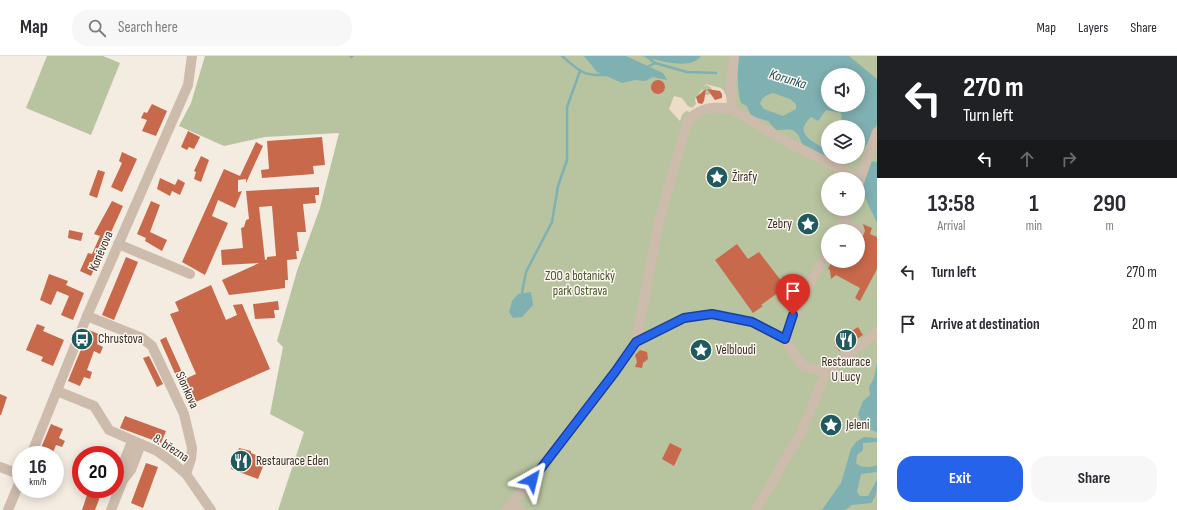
<!DOCTYPE html>
<meta charset="utf-8">
<style>
:root{--surface:#fff;--page:#f7f7f7;--text:#2b2b33;--muted:#7c7c81;--line:#e1e1e2;--accent:#2563eb}
body{margin:0;font-family:"Sofia Sans Condensed",sans-serif;background:var(--page);color:var(--text);height:100vh;display:flex;flex-direction:column;font-size:15px;white-space:nowrap}
*{box-sizing:border-box;margin:0}
p{font-size:13px;color:var(--muted)}
.icon{flex:none;width:22px;height:22px;fill:none;stroke:currentColor;stroke-width:2;stroke-linecap:round;stroke-linejoin:round}
.map{position:relative;flex:1;overflow:hidden}
.sheet{display:flex;flex-direction:column;background:var(--surface);width:300px}
.sheet>*{flex:none}
.hud{background:#202124;color:#fff;overflow:hidden}
.controls{position:absolute;left:821px;top:12px;display:grid;gap:8px}
.controls a{display:grid;place-items:center;width:44px;height:44px;border-radius:50%;background:var(--surface);box-shadow:0 2px 10px #0003;font-size:20px}
.speed{position:absolute;left:12px;top:390px;display:flex;gap:8px;font-size:20px;font-weight:700;text-align:center}
.speed>*{display:grid;place-content:center;width:52px;height:52px;border-radius:50%;background:var(--surface);box-shadow:0 2px 10px #0003;line-height:1}
.speed small{font-size:10px;font-weight:400}
.speed .limit{border:6px solid #d22;background:#fff;color:#111}
.pin{position:absolute;display:grid;place-items:center;width:34px;height:34px;color:#fff;margin:-41px -17px;border-radius:50% 50% 50% 0;rotate:-45deg;box-shadow:0 0 4px #0007}
.pin .icon{rotate:45deg}
.me{position:absolute;width:44px;margin:-22px;rotate:37deg;stroke-linejoin:round;filter:drop-shadow(0 0 3px #0008)}
.turn{display:flex;align-items:center;gap:14px;height:84px;padding:0 20px;font-size:18px}
.turn .icon{width:52px;height:52px;stroke-width:2.5}
.turn b{display:block;font-size:28px;line-height:34px}
.lanes{display:flex;align-items:center;height:38px;padding:0 20px;background:#0003;justify-content:center;gap:20px;direction:ltr}
.lanes .off{opacity:.35}
.eta{display:flex;justify-content:space-evenly;align-items:center;height:68px;text-align:center}
.eta b{font-size:24px;font-weight:700;line-height:28px}
.button{display:flex;gap:8px;margin-top:auto;padding:8px 20px}
.button a{flex:1;height:46px;border-radius:16px;background:var(--accent);color:#fff;font-size:16px;font-weight:700;line-height:46px;text-align:center}
.button a+a{background:var(--page);color:var(--text)}
ul{padding:0;list-style:none}
li{display:flex;align-items:center;gap:12px;height:52px;padding:0 20px}
li div{flex:1}
li b{display:block;font-size:15px}
li em{font-style:normal}
header{display:flex;align-items:center;gap:24px;box-sizing:border-box;height:56px;padding:0 20px;background:var(--surface);border-bottom:1px solid var(--line)}
header strong{font-size:19px}
nav{display:flex;gap:22px;margin-inline-start:auto;font-size:14px}
.search{width:280px;height:36px;background:var(--page);display:flex;align-items:center;gap:10px;box-sizing:border-box;padding:0 14px;border-radius:16px;color:var(--muted);font-size:15px}
main{display:flex;flex:1;min-height:0}
.map>svg:first-child{display:block}
</style>
<header>
<strong>Map</strong>
<div class="search"><svg class="icon" aria-label="search" viewBox="0 0 24 24"><circle cx="10" cy="10" r="6"/><path d="M15 15l6 6"/></svg>Search here</div>
<nav><a>Map</a><a>Layers</a><a>Share</a></nav>
</header>
<main>
<div class="map">
<svg width="877" height="454" viewBox="0 0 877 454">
<rect width="100%" height="100%" fill="#f4ebe1"/>
<g fill="#b8c4a0" fill-rule="evenodd">
<path d="M 47,0 L 103,0 L 120,7 L 91,79 L 26,52 Z"/>
<path d="M 205,0 L 877,0 L 877,454 L 278,454 L 304,376 L 270,358 L 283,291 L 277,285 L 297,215 L 320,152 L 339,77 L 265,81 L 224,90 L 179,70 L 191,47 ZM 828,19 L 858,19 L 858,49 L 828,49 ZM 828,71 L 858,71 L 858,101 L 828,101 ZM 828,123 L 858,123 L 858,153 L 828,153 ZM 828,175 L 858,175 L 858,205 L 828,205 Z"/>
</g>
<path fill="#ecdcc8" fill-rule="evenodd" d="M 706,28 L 721,32 L 724,35 L 732,53 L 693,59 L 690,56 L 686,55 L 682,59 L 680,65 L 669,53 L 674,40 L 682,42 L 688,50 L 692,52 L 696,48 L 695,43 ZM 706,29 L 709,30 L 712,33 L 712,37 L 708,39 L 705,39 L 702,36 L 703,32 Z"/>
<g fill="#7fb0b2" fill-rule="evenodd">
<path d="M 584,0 L 626,0 L 663,17 L 667,24 L 653,21 L 645,25 L 635,24 L 622,27 L 597,16 Z"/>
<path d="M 642,0 L 701,0 C 690,15 657,4 642,0 Z"/>
<path d="M 739,0 L 849,0 L 877,23 L 877,68 L 867,88 L 858,101 L 858,71 L 839,71 L 842,65 L 841,57 L 826,54 L 818,65 L 811,61 C 795,76 808,83 822,91 L 828,90 L 828,101 L 858,101 C 847,115 831,104 819,98 C 815,96 808,94 805,91 C 799,86 801,77 792,74 C 787,73 781,74 776,74 L 768,65 L 751,60 L 747,50 L 741,47 C 737,33 737,15 739,0 ZM 828,19 L 858,19 L 858,49 L 828,49 ZM 773,37 L 790,43 L 796,48 L 796,53 L 783,60 L 764,53 L 760,48 C 762,41 766,39 773,37 Z"/>
<path d="M 870,105 L 877,106 L 877,167 L 860,131 Z"/>
<path d="M 531,236 L 533,249 L 522,261 L 513,262 L 509,256 L 512,245 L 518,238 Z"/>
<path d="M 877,307 L 877,376 L 863,371 L 858,358 L 863,345 L 870,339 L 869,331 L 874,322 Z"/>
<path d="M 864,381 L 877,382 L 877,386 L 863,387 L 863,394 L 857,399 L 856,407 C 860,412 871,412 877,409 L 877,416 L 861,418 L 857,436 L 860,440 L 868,440 L 877,424 C 877,433 877,440 871,447 L 852,449 L 845,454 L 822,454 L 841,427 L 851,393 L 856,386 Z"/>
</g>
<g fill="none" stroke-linecap="round" stroke-linejoin="round">
<g stroke="#7fb0b2" stroke-width="2.5">
<path d="M 562,0 C 578,14 583,20 605,19"/>
<path d="M 646,0 L 655,7"/>
<path d="M 351,1 L 353,0"/>
<path d="M 647,11 L 655,7 L 687,16 L 716,17"/>
<path d="M 522,237 L 526,216 L 552,166 L 558,130 L 567,104 L 567,51 L 580,15"/>
</g>
</g>
<g fill="#c8694b" fill-rule="evenodd">
<circle cx="658" cy="31" r="7"/>
<path d="M 706,33 L 704,45 L 702,48 L 698,47 L 696,41 Z"/>
<path d="M 707,33 L 720,35 L 722,38 L 722,42 L 715,44 Z"/>
<path d="M 152,48 L 167,55 L 156,80 L 142,75 L 147,64 L 141,62 L 144,56 L 147,57 Z"/>
<path d="M 188,75 L 200,81 L 194,93 L 189,91 L 187,94 L 181,91 Z"/>
<path d="M 322,81 L 325,109 L 313,110 L 314,118 L 262,122 L 261,114 L 269,113 L 267,85 Z"/>
<path d="M 256,86 L 263,90 L 246,127 L 246,123 L 238,124 L 238,136 L 242,135 L 235,152 L 218,144 L 212,160 L 228,167 L 205,219 L 182,206 L 224,113 L 240,120 Z"/>
<path d="M 122,96 L 137,103 L 122,136 L 111,131 L 122,107 L 119,105 Z"/>
<path d="M 201,100 L 209,104 L 201,126 L 194,123 L 196,116 L 194,115 Z"/>
<path d="M 98,114 L 105,116 L 97,142 L 89,139 Z"/>
<path d="M 160,122 L 175,129 L 178,123 L 185,127 L 180,139 L 172,135 L 170,140 L 157,133 Z"/>
<path d="M 319,131 L 319,139 L 315,139 L 316,147 L 303,148 L 306,176 L 297,176 L 299,195 L 296,195 L 297,203 L 287,204 L 288,224 L 285,224 L 285,232 L 229,239 L 222,224 L 259,207 L 222,209 L 221,194 L 243,192 L 241,172 L 244,171 L 246,164 L 249,163 L 246,135 ZM 272,150 L 276,200 L 267,201 L 267,203 L 265,204 L 259,151 Z"/>
<path d="M 112,145 L 123,150 L 91,220 L 80,215 L 88,197 L 92,198 L 100,180 L 94,178 Z"/>
<path d="M 151,145 L 160,149 L 150,176 L 167,184 L 162,195 L 145,185 L 146,182 L 137,178 Z"/>
<path d="M 863,168 L 872,172 L 870,178 L 877,181 L 877,213 L 860,245 L 855,242 L 860,232 L 836,219 L 831,223 L 830,214 L 828,213 L 832,205 L 858,205 L 858,181 L 863,180 L 865,175 Z"/>
<path d="M 69,174 L 83,177 L 81,185 L 68,182 Z"/>
<path d="M 737,188 L 748,203 L 759,196 L 786,231 L 761,249 L 763,250 L 753,257 L 715,204 Z"/>
<path d="M 126,201 L 138,206 L 114,264 L 102,259 Z"/>
<path d="M 49,218 L 68,225 L 66,229 L 84,237 L 73,264 L 61,259 L 69,240 L 57,235 L 51,249 L 40,244 Z"/>
<path d="M 211,229 L 226,264 L 237,259 L 233,249 L 242,248 L 270,313 L 189,349 L 160,284 L 166,281 L 185,323 L 196,318 L 170,258 L 179,255 L 175,246 Z"/>
<path d="M 278,245 L 279,254 L 274,254 L 275,262 L 255,263 L 253,248 Z"/>
<path d="M 37,268 L 45,271 L 43,275 L 64,284 L 53,310 L 41,305 L 43,301 L 26,294 Z"/>
<path d="M 858,271 L 863,279 L 839,295 L 834,286 Z"/>
<path d="M 89,274 L 101,279 L 97,288 L 103,291 L 100,298 L 94,295 L 87,314 L 92,316 L 90,323 L 84,321 L 80,330 L 68,325 Z"/>
<path d="M 640,294 L 647,296 L 648,303 L 643,307 L 642,312 L 635,311 L 637,306 L 635,299 Z"/>
<path d="M 149,300 L 163,328 L 157,331 L 143,302 Z"/>
<path d="M 0,338 L 7,341 L 1,359 L 0,359 Z"/>
<path d="M 125,360 L 166,375 L 161,387 L 120,372 Z"/>
<path d="M 51,368 L 63,373 L 59,382 L 65,385 L 62,391 L 56,389 L 52,399 L 38,399 Z"/>
<path d="M 670,387 L 682,393 L 674,410 L 662,403 Z"/>
<path d="M 239,392 L 251,395 L 251,397 L 266,403 L 258,423 L 231,413 Z"/>
<path d="M 146,407 L 158,411 L 143,452 L 131,447 Z"/>
<path d="M 89,433 L 103,433 L 95,454 L 82,454 Z"/>
</g>
<g fill="none" stroke-linecap="round" stroke-linejoin="round">
<g stroke="#cdbbac" stroke-width="10">
<path d="M 734,0 L 731,30 L 732,53 L 785,85 L 860,123"/>
<path d="M 858,129 L 877,76"/>
<path d="M 843,166 L 859,175"/>
<path d="M 838,175 L 849,153"/>
<path d="M 118,188 L 190,218"/>
<path d="M 87,260 L 142,282 L 152,290 L 184,358 L 192,392 L 191,403 L 186,418"/>
<path d="M 785,283 L 793,259 L 828,194"/>
<path d="M 636,286 L 659,165 L 687,67 C 697,51 715,50 732,53"/>
<path d="M 57,335 L 94,350 L 109,374 L 157,395 L 171,405 L 186,418 L 211,454"/>
<path d="M 31,399 L 87,260 L 188,29 L 192,0"/>
<path d="M 0,411 L 21,419"/>
<path d="M 123,424 L 122,411 L 132,385"/>
<path d="M 8,454 L 21,423"/>
<path d="M 111,454 L 123,424 L 131,414 L 141,388"/>
<path d="M 506,454 L 513,446"/>
<path d="M 521,454 L 513,446 L 615,316 L 636,286 L 684,262 L 712,258 L 752,266 L 785,283 L 795,300 L 803,310 L 826,316 L 877,277"/>
<path d="M 756,454 L 802,375 L 826,316"/>
</g>
</g>
<g fill="none" stroke-linecap="round" stroke-linejoin="round">
<g stroke="#184099" stroke-width="10">
<path id="route" d="M 532,424 L 615,316 L 636,286 L 684,262 L 712,258 L 752,266 L 785,283 L 793,259"/>
</g>
<use href="#route" stroke="#2563eb" stroke-width="7"/>
</g>
<defs>
<g id="sight-disc" transform="scale(1.15)"><circle r="9.5" fill="#1f5a5e" stroke="#fbf5ee"/><path d="M0-6L1.8-2.2L6-1.7L2.9 1.2L3.7 5.4L0 3.3L-3.7 5.4L-2.9 1.2L-6-1.7L-1.8-2.2Z" fill="#fff"/></g>
<g id="bus-disc" transform="scale(1.15)"><circle r="9.5" fill="#1f5a5e" stroke="#fbf5ee"/><path d="M-5-6H5V4H4V6H2V4H-2V6H-4V4H-5ZM-3.5-4V0h7V-4ZM-3.5 1.2v1.5H-2V1.2ZM2 1.2v1.5H3.5V1.2Z" fill="#fff"/></g>
<g id="restaurant-disc" transform="scale(1.15)"><circle r="9.5" fill="#1f5a5e" stroke="#fbf5ee"/><path d="M-5-6h1v4h1v-4h1v4h1v-4h1v5L-1.5 .5V6h-2V.5L-5-1ZM5-6V6H3V1.5H1.5Q1.5-4 5-6Z" fill="#fff"/></g>
</defs>
<g fill-rule="evenodd">
<use href="#sight-disc" x="717" y="121"/>
<use href="#sight-disc" x="808" y="168"/>
<use href="#bus-disc" x="82" y="283"/>
<use href="#restaurant-disc" x="846" y="284"/>
<use href="#sight-disc" x="701" y="294"/>
<use href="#sight-disc" x="831" y="369"/>
<use href="#restaurant-disc" x="241" y="405"/>
</g>
<g text-anchor="middle" dominant-baseline="central" stroke-width="3" stroke-linejoin="round" paint-order="stroke">
<g font-size="13" fill="#3b302b" stroke="#fbf5ee" text-anchor="start">
<text x="732" y="121">Žirafy</text>
<text x="792" y="168" text-anchor="end">Zebry</text>
<text x="98" y="283">Chrustova</text>
<text x="716" y="294">Velbloudi</text>
<text x="846" y="306" text-anchor="middle">Restaurace<tspan x="846" dy="15">U Lucy</tspan></text>
<text x="846" y="369">Jeleni</text>
<text x="256" y="405">Restaurace Eden</text>
</g>
<g font-size="13" fill="#3b302b" stroke="#fbf5ee">
<text transform="translate(101 195) rotate(-67)">Koněvova</text>
<text transform="translate(187 334) rotate(66)">Sionkova</text>
<text transform="translate(171 392) rotate(33)">8. března</text>
</g>
<g font-size="13" fill="#4a5a2e" stroke="#fbf5ee">
<text x="580" y="220">ZOO a botanický<tspan x="580" dy="15">park Ostrava</tspan></text>
</g>
<g font-size="14" font-style="italic" fill="#1f5a5e" stroke="#fbf5ee">
<text transform="translate(788 23) rotate(17)">Korunka</text>
</g>
</g>
</svg>
<div class="controls">
<a><svg class="icon" aria-label="sound" viewBox="0 0 24 24"><path d="M4 9h4l5-4v14l-5-4H4zM17 9q2 3 0 6"/></svg></a>
<a><svg class="icon" aria-label="layers" viewBox="0 0 24 24"><path d="M12 4l9 5-9 5-9-5zM3 14l9 5 9-5"/></svg></a>
<a>+</a>
<a>−</a>
</div>
<div class="speed"><div>16<small>km/h</small></div><div class="limit">20</div></div>
<div class="pin" style="left:793px;top:259px;background:#d93025"><svg class="icon" aria-label="arrive" viewBox="0 0 24 24"><path d="M6 21V4h12l-3 4 3 4H6"/></svg></div>
<svg class="me" style="left:532px;top:424px" viewBox="-20 -20 40 40"><path d="M0-17L14 15 0 8-14 15z" fill="#2563eb" stroke="#fff" stroke-width="4"/></svg>
</div>
<section class="sheet">
<div class="hud">
<div class="turn"><svg class="icon" aria-label="left" viewBox="0 0 24 24"><path d="M17 20v-9H6M10 6l-5 5 5 5"/></svg><div><b>270 m</b>Turn left</div></div>
<div class="lanes"><svg class="icon" aria-label="left" viewBox="0 0 24 24"><path d="M17 20v-9H6M10 6l-5 5 5 5"/></svg><svg class="icon off" aria-label="ahead" viewBox="0 0 24 24"><path d="M12 20V5M6 11l6-6 6 6"/></svg><svg class="icon off" aria-label="right" viewBox="0 0 24 24"><path d="M7 20v-9h11M14 6l5 5-5 5"/></svg></div>
</div>
<div class="eta">
<div><b>13:58</b><p>Arrival</p></div>
<div><b>1</b><p>min</p></div>
<div><b>290</b><p>m</p></div>
</div>
<ul>
<li><svg class="icon" aria-label="left" viewBox="0 0 24 24"><path d="M17 20v-9H6M10 6l-5 5 5 5"/></svg><div><b>Turn left</b></div><em>270 m</em></li>
<li><svg class="icon" aria-label="arrive" viewBox="0 0 24 24"><path d="M6 21V4h12l-3 4 3 4H6"/></svg><div><b>Arrive at destination</b></div><em>20 m</em></li>
</ul>
<div class="button"><a>Exit</a><a>Share</a></div>
</section>
</main>
